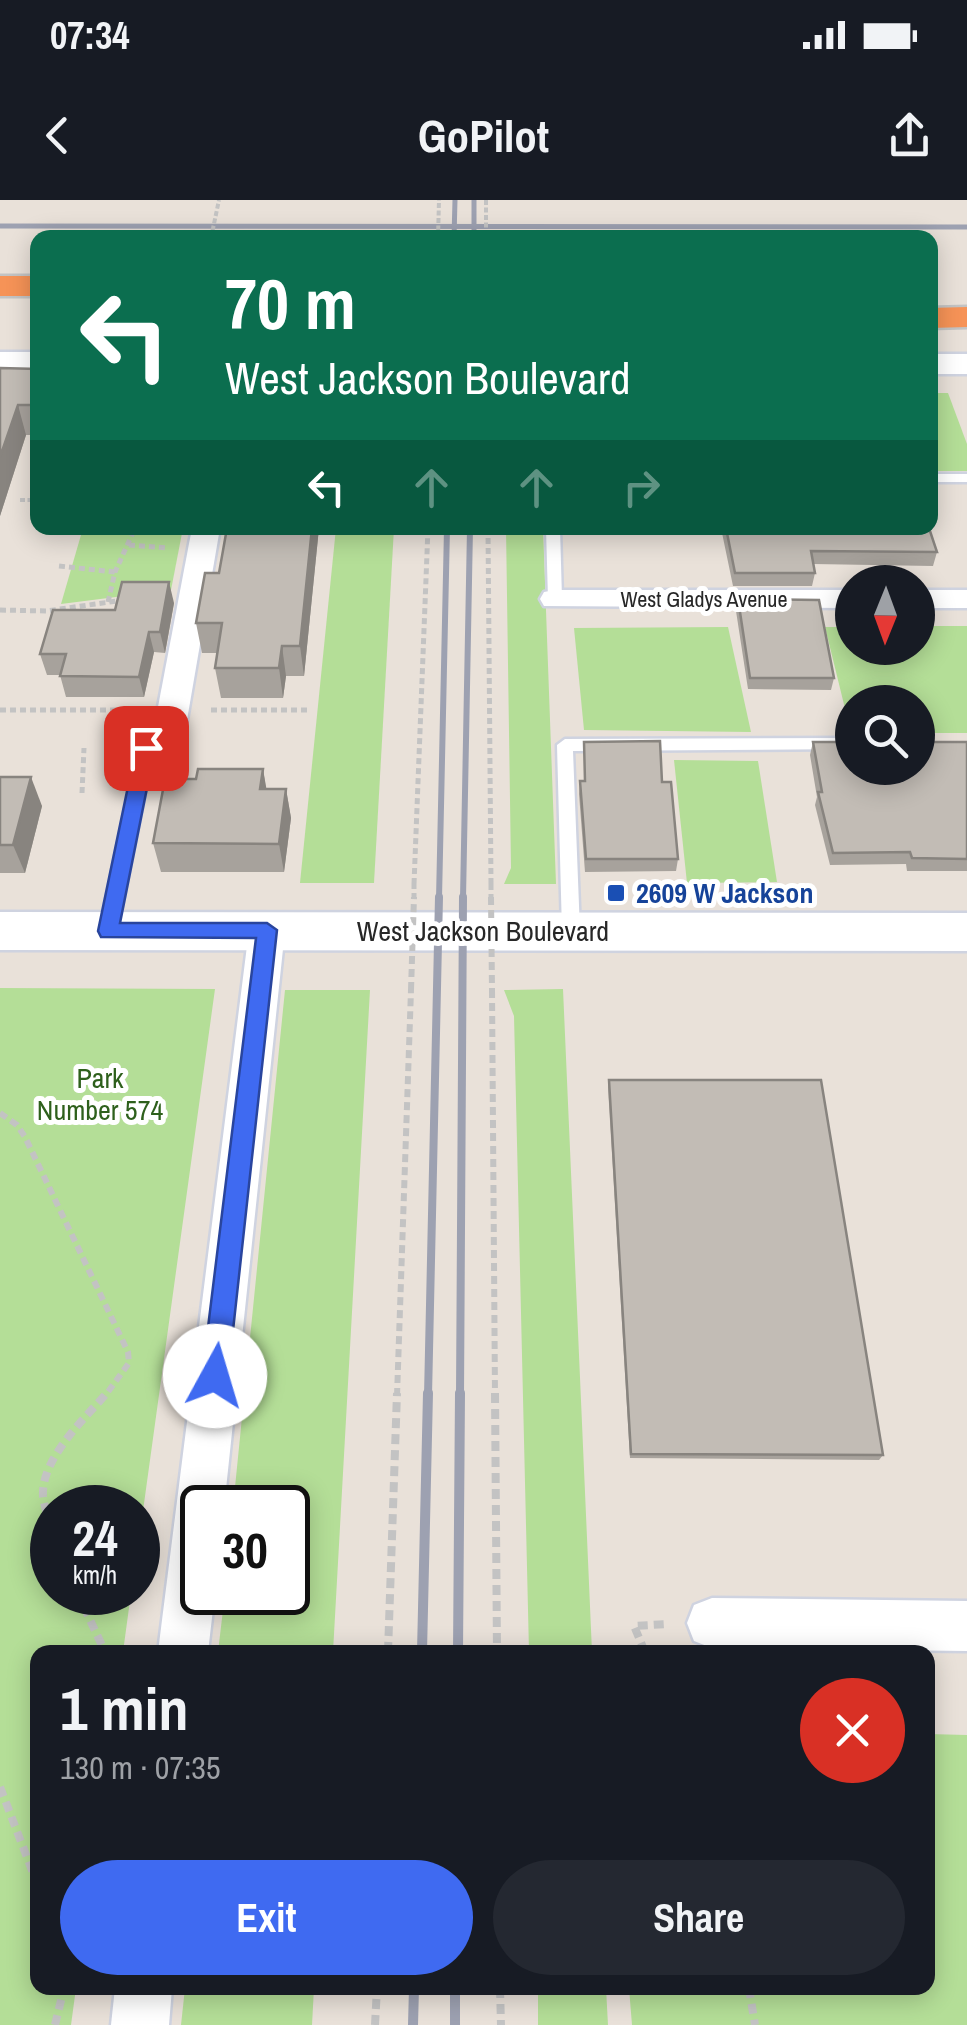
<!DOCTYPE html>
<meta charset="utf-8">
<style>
:root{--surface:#171b24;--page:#242831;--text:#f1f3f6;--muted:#9ea1a6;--accent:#3f6af1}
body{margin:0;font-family:"Archivo Narrow",sans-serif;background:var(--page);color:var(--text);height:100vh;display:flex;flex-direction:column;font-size:38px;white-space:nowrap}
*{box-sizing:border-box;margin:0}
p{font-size:32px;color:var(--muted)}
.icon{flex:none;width:55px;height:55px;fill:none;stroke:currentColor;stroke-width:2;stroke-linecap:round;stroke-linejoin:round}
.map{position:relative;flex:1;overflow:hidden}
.drawer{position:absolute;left:30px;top:1445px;width:905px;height:350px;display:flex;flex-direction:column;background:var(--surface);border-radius:20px;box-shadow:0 5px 25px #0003}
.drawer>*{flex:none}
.guide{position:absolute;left:30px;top:30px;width:908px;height:305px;border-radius:20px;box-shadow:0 5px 25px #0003;background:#0b6e4f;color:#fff;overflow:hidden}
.needle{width:65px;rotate:181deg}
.buttons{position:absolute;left:835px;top:365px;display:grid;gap:20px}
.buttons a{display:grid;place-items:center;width:100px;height:100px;border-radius:50%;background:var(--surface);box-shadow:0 5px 25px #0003;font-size:50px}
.speed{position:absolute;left:30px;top:1285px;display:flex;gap:20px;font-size:50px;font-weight:700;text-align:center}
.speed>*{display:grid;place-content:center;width:130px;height:130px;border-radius:50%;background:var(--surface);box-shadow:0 5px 25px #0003;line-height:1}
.speed small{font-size:25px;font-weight:400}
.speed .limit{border:5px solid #111;border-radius:15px;background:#fff;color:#111}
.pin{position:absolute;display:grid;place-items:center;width:85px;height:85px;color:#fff;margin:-42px;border-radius:20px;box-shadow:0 5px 15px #0006}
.me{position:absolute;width:110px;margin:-55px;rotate:6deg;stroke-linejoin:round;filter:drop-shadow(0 0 8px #0008)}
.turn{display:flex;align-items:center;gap:35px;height:210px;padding:0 30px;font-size:45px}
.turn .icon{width:130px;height:130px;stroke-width:2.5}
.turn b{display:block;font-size:70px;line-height:85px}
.lanes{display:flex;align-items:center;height:95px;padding:0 30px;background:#0003;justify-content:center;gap:50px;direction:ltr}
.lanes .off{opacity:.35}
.round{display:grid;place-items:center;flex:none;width:105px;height:105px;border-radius:52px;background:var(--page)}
.headline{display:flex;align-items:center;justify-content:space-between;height:170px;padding:0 30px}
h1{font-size:60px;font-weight:700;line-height:75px}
.primary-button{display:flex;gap:20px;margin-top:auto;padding:20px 30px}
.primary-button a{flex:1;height:115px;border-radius:60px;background:var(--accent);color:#fff;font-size:40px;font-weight:700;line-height:115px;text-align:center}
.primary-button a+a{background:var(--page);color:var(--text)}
.status{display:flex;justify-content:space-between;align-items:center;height:70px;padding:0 50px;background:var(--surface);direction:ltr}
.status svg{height:28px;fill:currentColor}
header{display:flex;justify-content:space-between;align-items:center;height:130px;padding:0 30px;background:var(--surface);font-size:45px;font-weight:700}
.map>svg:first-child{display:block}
</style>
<div class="status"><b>07:34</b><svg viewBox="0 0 49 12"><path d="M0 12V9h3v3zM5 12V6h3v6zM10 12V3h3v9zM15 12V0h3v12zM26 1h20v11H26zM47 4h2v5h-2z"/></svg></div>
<header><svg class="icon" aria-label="back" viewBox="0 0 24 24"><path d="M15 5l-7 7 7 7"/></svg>GoPilot<svg class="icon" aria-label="share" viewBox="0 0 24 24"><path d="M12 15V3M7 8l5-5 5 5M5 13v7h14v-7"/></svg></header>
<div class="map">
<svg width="967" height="1825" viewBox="0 0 967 1825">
<rect width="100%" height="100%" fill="#e9e1d9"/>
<g fill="#b4de97">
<path d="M 930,193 L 948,193 L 967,244 L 967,271 L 930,271 Z"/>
<path d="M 83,328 L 183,328 L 171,390 L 61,404 Z"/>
<path d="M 336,328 L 394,328 L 374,683 L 300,683 Z"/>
<path d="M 506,328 L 543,328 L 556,684 L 504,684 L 511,668 Z"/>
<path d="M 918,426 L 967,426 L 967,533 L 918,533 L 918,502 L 852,502 L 851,533 L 825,427 L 852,427 L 852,448 L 918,448 Z"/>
<path d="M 728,427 L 751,532 L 584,530 L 574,428 Z"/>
<path d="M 674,560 L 758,561 L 777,682 L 687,683 Z"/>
<path d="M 0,788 L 215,789 L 138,1347 L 138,1308 L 52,1308 L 52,1392 L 131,1393 L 123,1452 L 38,1452 L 38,1788 L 76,1788 L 71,1825 L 0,1825 Z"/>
<path d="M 563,789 L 592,1452 L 529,1452 L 514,816 L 504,790 Z"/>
<path d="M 285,790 L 370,790 L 333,1452 L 218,1452 L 225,1393 L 288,1392 L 288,1308 L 233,1307 Z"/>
<path d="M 928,1534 L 967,1535 L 967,1825 L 632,1825 L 629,1788 L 928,1788 Z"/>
<path d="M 185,1788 L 314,1788 L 312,1825 L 181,1825 Z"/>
<path d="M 538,1788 L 606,1788 L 608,1825 L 538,1825 Z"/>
</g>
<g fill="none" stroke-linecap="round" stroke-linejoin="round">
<g stroke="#cfd3e0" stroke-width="5">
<g id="lane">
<rect x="930" y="274" width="37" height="8"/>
<path d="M 546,328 L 560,328 L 562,399 L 555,404 L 548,399 Z"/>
<path d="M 565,539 L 852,538 L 852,549 L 573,551 L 580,731 L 571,738 L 562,731 L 557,545 Z"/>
<path d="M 146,543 L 154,549 L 117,731 L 108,738 L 99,731 L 138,549 Z"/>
</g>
</g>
<g stroke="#cfd3e0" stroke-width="5">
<g id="street">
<path d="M 192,328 L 220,328 L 182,549 L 178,557 L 166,560 L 154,557 L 150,549 Z"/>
<path d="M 555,390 L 852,390 L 852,408 L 544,406 L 540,399 L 544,392 Z"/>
<rect x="918" y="390" width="49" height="18"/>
<path d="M 267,716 L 280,720 L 285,730 L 224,1308 L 202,1308 L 202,1392 L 215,1392 L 208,1452 L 158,1452 L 249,730 L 254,720 Z"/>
<path d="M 712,1398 L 967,1401 L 967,1451 L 712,1448 L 694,1441 L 687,1423 L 694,1405 Z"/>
<path d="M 115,1788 L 172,1788 L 169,1825 L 111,1825 Z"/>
</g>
</g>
<g stroke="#cfd3e0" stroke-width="5">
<g id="secondary">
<rect x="0" y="152" width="38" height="20"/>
<rect x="930" y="154" width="37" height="20"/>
<path d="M 0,712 L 967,713 L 967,751 L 0,750 Z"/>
</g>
</g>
<g stroke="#c3c3c3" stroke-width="5">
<g id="highway">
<rect x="0" y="76" width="38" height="20"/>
<path d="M 967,107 L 967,127 L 930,128 L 930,108 Z"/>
</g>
</g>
<path stroke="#c3c3c3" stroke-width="4" stroke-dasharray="5 2.5" stroke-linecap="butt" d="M 20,300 L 38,300"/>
<g stroke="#c3c3c3" stroke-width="5" stroke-dasharray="6 4" stroke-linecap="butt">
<path d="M 154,328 L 170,328"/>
<path d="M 488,328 L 491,684"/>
<path d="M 129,345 L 167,348"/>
<path d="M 59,366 L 115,372"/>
<path d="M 108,402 L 115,372 L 135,328"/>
<path d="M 0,410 L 46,411 L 124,400"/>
<path d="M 0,510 L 134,510"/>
<path d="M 211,510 L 307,510"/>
<path d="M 82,593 L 84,548"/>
<path d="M 414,684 L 428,328"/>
</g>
<g stroke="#c3c3c3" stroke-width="6" stroke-dasharray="8 5" stroke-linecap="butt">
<path d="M 492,790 L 495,1196"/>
<path d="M 0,913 L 17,925 L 25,937 L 128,1152 L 129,1163 L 105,1196"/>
<path d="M 397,1196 L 411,790"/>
</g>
<g stroke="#c3c3c3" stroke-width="8" stroke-dasharray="10 6" stroke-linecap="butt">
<path d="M 495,1193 L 497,1452"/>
<path d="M 52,1328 C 49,1318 44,1307 43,1296 C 41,1259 84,1219 107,1193"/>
<path d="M 77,1392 L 105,1452"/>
<path d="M 388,1452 L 397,1193"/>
<path d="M 645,1452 L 634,1426 L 668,1424"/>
<path d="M 0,1587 L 38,1686"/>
<path d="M 500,1788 L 501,1825"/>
<path d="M 749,1788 L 755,1825"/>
<path d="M 55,1825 L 64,1788"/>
<path d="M 375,1825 L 377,1788"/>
</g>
<use href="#lane" fill="#fff" fill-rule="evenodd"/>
<use href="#street" fill="#fff" fill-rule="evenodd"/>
<use href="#secondary" fill="#fff" fill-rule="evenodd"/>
<use href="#highway" fill="#f69357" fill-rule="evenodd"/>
<g stroke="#9da1b1" stroke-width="5">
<path d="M 474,0 L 474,38"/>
<path d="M 0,26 L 967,27"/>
<path d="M 454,38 L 455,0"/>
</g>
<g stroke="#9da1b1" stroke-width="6">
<path d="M 439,699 L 447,328"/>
<path d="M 463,699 L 470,328"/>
</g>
<g stroke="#9da1b1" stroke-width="8">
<path d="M 428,1196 L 439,697"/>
<path d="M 460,1196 L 463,697"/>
</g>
<g stroke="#9da1b1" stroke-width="10">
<path d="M 422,1452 L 428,1193"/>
<path d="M 458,1452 L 460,1193"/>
<path d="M 455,1788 L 455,1825"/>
<path d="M 413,1825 L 414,1788"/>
</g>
<g stroke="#c3c3c3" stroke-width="4" stroke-dasharray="5 2.5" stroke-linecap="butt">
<path d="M 486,0 L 486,38"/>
<path d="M 211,38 L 219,0"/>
<path d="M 438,38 L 439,0"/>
</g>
<g stroke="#c3c3c3" stroke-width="5" stroke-dasharray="6 4" stroke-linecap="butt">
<path d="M 491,684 L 491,699"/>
<path d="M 414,699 L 414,684"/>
</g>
<g stroke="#c3c3c3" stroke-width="6" stroke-dasharray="8 5" stroke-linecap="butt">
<path d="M 491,697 L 492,790"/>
<path d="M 411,790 L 414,697"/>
</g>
</g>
<g fill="#a7a29c">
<path d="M 0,168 L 38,169 L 38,235 L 26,235 L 0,316 Z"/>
<path d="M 227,328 L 319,328 L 304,476 L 286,476 L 283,498 L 221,498 L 215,468 L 217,453 L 202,453 L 196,423 L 219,373 Z"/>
<path d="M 721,328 L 929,328 L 937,352 L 933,366 L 813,364 L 815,373 L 812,386 L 733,386 Z"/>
<path d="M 738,399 L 834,478 L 831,490 L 748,489 L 736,411 Z"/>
<path d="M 174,403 L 165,453 L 154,452 L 144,497 L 66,497 L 60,475 L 47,475 L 40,454 Z"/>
<path d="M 584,542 L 662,582 L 678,659 L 676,671 L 585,672 L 579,594 L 580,581 L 584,581 Z"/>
<path d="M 813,542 L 967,542 L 967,671 L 907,671 L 906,664 L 830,665 L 815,605 L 817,597 L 810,555 Z"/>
<path d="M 263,569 L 266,589 L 286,589 L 291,618 L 284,672 L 161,672 L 153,643 L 196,579 Z"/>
<path d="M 0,577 L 42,606 L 25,673 L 0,673 Z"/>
<path d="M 609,880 L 883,1255 L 879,1260 L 630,1258 L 608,887 Z"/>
</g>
<g fill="#88847f">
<path d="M 18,205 L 26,235 L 0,316 L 0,257 Z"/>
<path d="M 312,328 L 319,328 L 304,476 L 300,446 Z"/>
<path d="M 169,382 L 174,403 L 165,453 L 160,432 Z"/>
<path d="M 149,432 L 154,452 L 144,497 L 139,477 Z"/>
<path d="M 282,446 L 286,476 L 283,498 L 279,468 Z"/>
<path d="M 263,569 L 268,598 L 260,589 Z"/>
<path d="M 31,577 L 42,606 L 25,673 L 13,645 Z"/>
<path d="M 286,589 L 291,618 L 284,672 L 279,644 Z"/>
</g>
<g fill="#c2bcb5" stroke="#88847f" stroke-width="2.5">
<path d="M 0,168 L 38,169 L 38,205 L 18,205 L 0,257 Z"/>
<path d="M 227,328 L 312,328 L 300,446 L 282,446 L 279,468 L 215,468 L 222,423 L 196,423 L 205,373 L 219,373 Z"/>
<path d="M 726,328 L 929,328 L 937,352 L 811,351 L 815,373 L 735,373 Z"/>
<path d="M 122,382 L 169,382 L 160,432 L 149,432 L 139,477 L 60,476 L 66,454 L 40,454 L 53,410 L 115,410 Z"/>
<path d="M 738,399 L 819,400 L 834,478 L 750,478 Z"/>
<path d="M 660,541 L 662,582 L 671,582 L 678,659 L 586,659 L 580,581 L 585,581 L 584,542 Z"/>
<path d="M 813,542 L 852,542 L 852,568 L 918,568 L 918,542 L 967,542 L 967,659 L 912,658 L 910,652 L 833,653 L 818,592 L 822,592 Z"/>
<path d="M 198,569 L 263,569 L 260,589 L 286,589 L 279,644 L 153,643 L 165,579 L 196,579 Z"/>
<path d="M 0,577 L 31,577 L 13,645 L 0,645 Z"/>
<path d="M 609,880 L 821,880 L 883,1255 L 631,1254 Z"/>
</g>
<path fill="#3f6af1" stroke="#29459d" stroke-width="2.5" d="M 146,542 L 155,548 L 120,723 L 267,723 L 277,730 L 228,1176 L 224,1185 L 215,1189 L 206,1185 L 202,1176 L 256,738 L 101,737 L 98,731 L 136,548 Z"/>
<rect fill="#1a4fb4" stroke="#fff" stroke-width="4" x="606" y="683" width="20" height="20" rx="5"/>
<g text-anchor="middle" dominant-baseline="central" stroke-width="10" stroke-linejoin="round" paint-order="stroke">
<g font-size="22" fill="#272727" stroke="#fff">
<text x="704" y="399">West Gladys Avenue</text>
</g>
<g font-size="28" font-weight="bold" fill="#164399" stroke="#fff" text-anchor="start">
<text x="636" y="693">2609 W Jackson</text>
</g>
<g font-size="28" fill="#272727" stroke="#fff">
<text x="483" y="731">West Jackson Boulevard</text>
</g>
<g font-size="28" fill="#2e601c" stroke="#fff">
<text x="100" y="878">Park<tspan x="100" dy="32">Number 574</tspan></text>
</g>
</g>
</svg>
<div class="buttons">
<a><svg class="needle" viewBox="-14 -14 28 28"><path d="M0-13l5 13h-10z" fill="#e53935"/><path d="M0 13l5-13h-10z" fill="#9ea1a6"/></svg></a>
<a><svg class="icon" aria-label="search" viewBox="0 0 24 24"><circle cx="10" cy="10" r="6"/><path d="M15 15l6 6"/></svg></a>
</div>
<div class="speed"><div>24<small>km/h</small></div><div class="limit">30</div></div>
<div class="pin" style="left:146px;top:548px;background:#d93025"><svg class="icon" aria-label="arrive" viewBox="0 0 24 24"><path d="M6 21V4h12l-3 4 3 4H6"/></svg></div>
<svg class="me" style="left:215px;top:1176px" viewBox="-20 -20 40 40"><circle r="19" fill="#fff"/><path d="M0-13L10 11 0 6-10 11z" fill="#3f6af1"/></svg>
<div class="guide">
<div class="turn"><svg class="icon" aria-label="left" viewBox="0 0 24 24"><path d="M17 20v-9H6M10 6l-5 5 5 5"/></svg><div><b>70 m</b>West Jackson Boulevard</div></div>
<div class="lanes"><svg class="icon" aria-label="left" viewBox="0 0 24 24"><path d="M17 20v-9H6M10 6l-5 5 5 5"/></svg><svg class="icon off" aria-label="ahead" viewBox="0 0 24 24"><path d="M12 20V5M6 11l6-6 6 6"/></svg><svg class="icon off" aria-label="ahead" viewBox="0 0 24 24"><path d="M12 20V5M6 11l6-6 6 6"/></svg><svg class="icon off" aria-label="right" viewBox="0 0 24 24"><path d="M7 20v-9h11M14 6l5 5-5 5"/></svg></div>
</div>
<section class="drawer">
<div class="headline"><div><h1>1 min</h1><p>130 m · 07:35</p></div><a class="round" style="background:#d93025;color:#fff"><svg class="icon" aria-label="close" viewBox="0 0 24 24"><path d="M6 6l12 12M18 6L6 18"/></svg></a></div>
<div class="primary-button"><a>Exit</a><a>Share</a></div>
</section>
</div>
